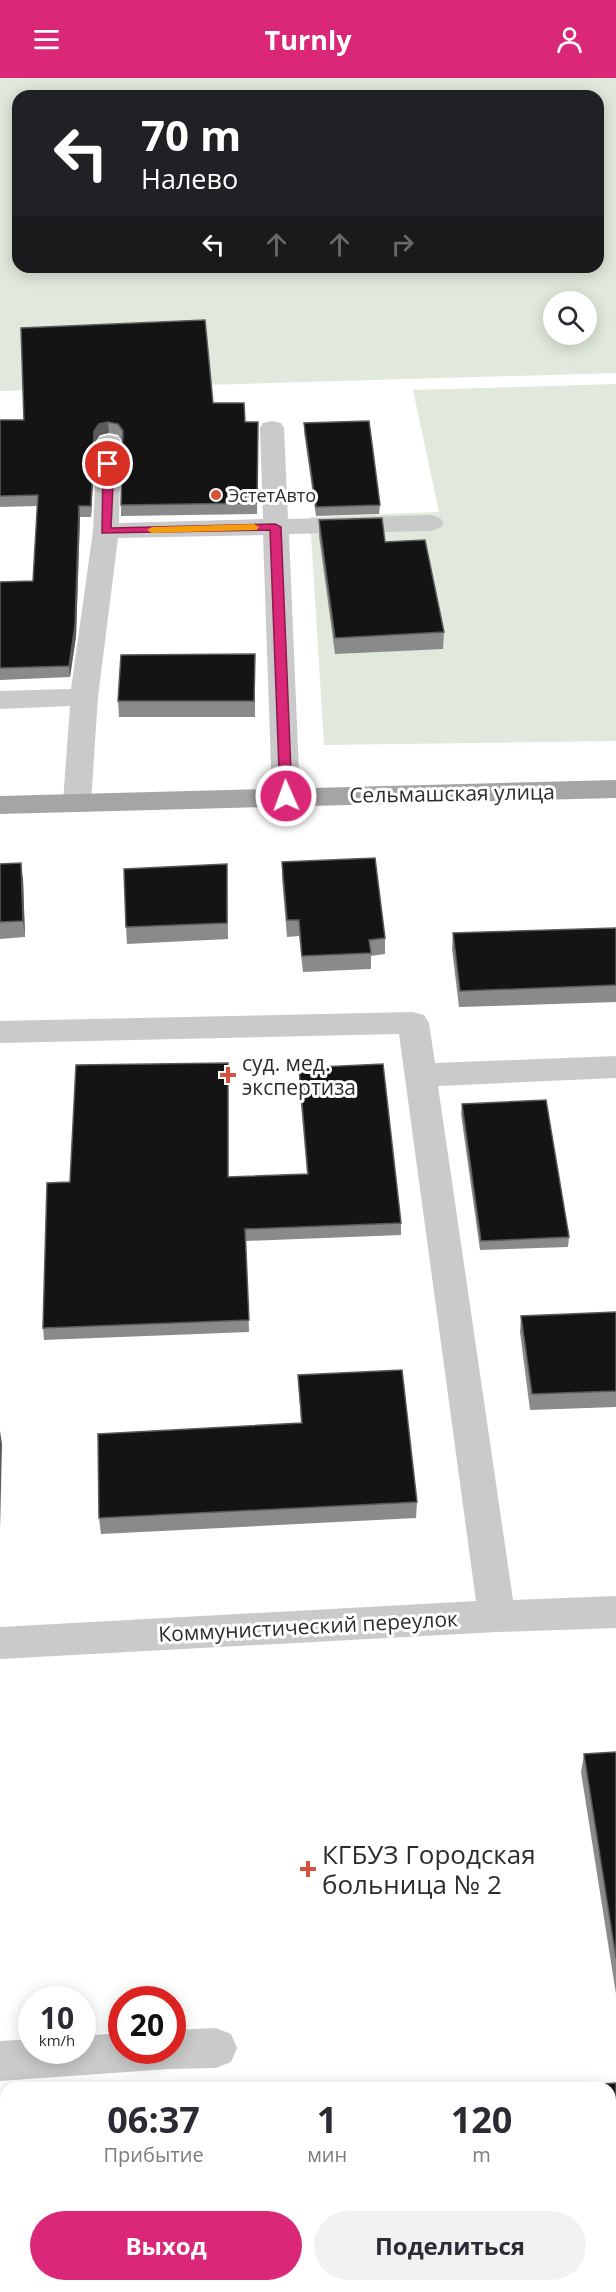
<!DOCTYPE html>
<html lang="ru">
<meta charset="utf-8">
<style>
:root{--surface:#fff;--page:#f2f2f3;--text:#2b2b33;--muted:#7c7c81;--accent:#db2777}
body{margin:0;font-family:"Open Sans",sans-serif;background:var(--page);color:var(--text);height:100vh;display:flex;flex-direction:column;font-size:22px;white-space:nowrap}
*{box-sizing:border-box;margin:0}
p{font-size:20px;color:var(--muted)}
.icon{flex:none;width:33px;height:33px;fill:none;stroke:currentColor;stroke-width:2;stroke-linecap:round;stroke-linejoin:round}
.map{position:relative;flex:1;overflow:hidden}
.side{position:absolute;left:0px;top:2004px;width:616px;height:210px;display:flex;flex-direction:column;background:var(--surface);border-radius:18px 18px 0 0;box-shadow:0 3px 15px #0003}
.side>*{flex:none}
.banner{position:absolute;left:12px;top:12px;width:592px;height:183px;border-radius:18px;box-shadow:0 3px 15px #0003;background:#202124;color:#fff;overflow:hidden}
.controls{position:absolute;left:543px;top:213px;display:grid;gap:12px}
.controls a{display:grid;place-items:center;width:54px;height:54px;border-radius:50%;background:var(--surface);box-shadow:0 3px 15px #0003;font-size:30px}
.speed{position:absolute;left:18px;top:1908px;display:flex;gap:12px;font-size:30px;font-weight:700;text-align:center}
.speed>*{display:grid;place-content:center;width:78px;height:78px;border-radius:50%;background:var(--surface);box-shadow:0 3px 15px #0003;line-height:1}
.speed small{font-size:15px;font-weight:400}
.speed .limit{border:9px solid #d22;background:#fff;color:#111}
.pin{position:absolute;display:grid;place-items:center;width:51px;height:51px;color:#fff;margin:-26px;border:3px solid #fff;border-radius:50%;box-shadow:0 2px 6px #0007}
.me{position:absolute;width:66px;margin:-33px;rotate:358deg;stroke-linejoin:round;filter:drop-shadow(0 0 4px #0008)}
.turn{display:flex;align-items:center;gap:21px;height:126px;padding:0 30px;font-size:27px}
.turn .icon{width:78px;height:78px;stroke-width:2.5}
.turn b{display:block;font-size:42px;line-height:51px}
.lanes{display:flex;align-items:center;height:57px;padding:0 30px;background:#0003;justify-content:center;gap:30px;direction:ltr}
.lanes .off{opacity:.35}
.eta{display:flex;justify-content:space-evenly;align-items:center;height:102px;text-align:center}
.eta b{font-size:36px;font-weight:700;line-height:42px}
.cta{display:flex;gap:12px;margin-top:auto;padding:12px 30px}
.cta a{flex:1;height:69px;border-radius:36px;background:var(--accent);color:#fff;font-size:24px;font-weight:700;line-height:69px;text-align:center}
.cta a+a{background:var(--page);color:var(--text)}
header{display:flex;justify-content:space-between;align-items:center;height:78px;padding:0 30px;background:var(--accent);color:#fff;font-size:27px;font-weight:700}
.map>svg:first-child{display:block}
</style>
<header><svg class="icon" aria-label="menu" viewBox="0 0 24 24"><path d="M4 6h16M4 12h16M4 18h16"/></svg>Turnly<svg class="icon" aria-label="person" viewBox="0 0 24 24"><circle cx="12" cy="8" r="4"/><path d="M4 21q1-7 8-7t8 7"/></svg></header>
<div class="map">
<svg width="616" height="2214" viewBox="0 0 616 2214">
<rect width="100%" height="100%" fill="#fff"/>
<g fill="#e0e9db" fill-rule="evenodd">
<path d="M 0,0 L 616,0 L 616,295 L 0,313 ZM 18,18 L 598,18 L 598,189 L 18,189 ZM 554,224 L 586,224 L 586,256 L 554,256 Z"/>
<path d="M 616,306 L 616,663 L 324,667 L 310,439 L 439,434 L 413,312 Z"/>
</g>
<g fill="none" stroke-linecap="round" stroke-linejoin="round">
<g fill="#cacaca" fill-rule="evenodd">
<path d="M 272,343 L 281,345 L 284,350 L 288,441 L 431,437 L 440,440 L 444,445 L 440,450 L 431,453 L 289,456 L 300,718 L 296,724 L 286,727 L 276,724 L 272,718 L 263,457 L 118,460 L 98,619 L 91,724 L 87,731 L 77,733 L 67,731 L 63,724 L 70,628 L 0,631 L 0,613 L 71,611 L 93,453 L 97,364 L 100,359 L 109,357 L 118,359 L 121,364 L 119,445 L 263,441 L 260,350 L 263,345 Z"/>
<path d="M 413,934 L 424,937 L 429,945 L 435,985 L 616,978 L 616,1000 L 438,1008 L 513,1522 L 616,1518 L 616,1550 L 497,1554 L 0,1581 L 0,1549 L 476,1523 L 399,956 L 0,965 L 0,943 Z"/>
<path d="M 216,1950 L 231,1956 L 237,1970 L 231,1984 L 216,1990 L 169,1991 L 0,2003 L 0,1963 L 32,1961 L 32,1972 L 82,1972 L 82,1958 L 122,1955 L 122,1972 L 172,1972 L 172,1952 Z"/>
</g>
<path fill="#a5a5a5" fill-rule="evenodd" d="M 616,702 L 616,720 L 0,736 L 0,718 Z"/>
</g>
<g fill="#8a8a8a">
<path d="M 213,325 L 245,344 L 258,344 L 257,436 L 121,438 L 121,427 L 122,363 L 118,357 L 109,355 L 100,357 L 95,364 L 91,439 L 80,439 L 76,558 L 70,599 L 0,602 L 0,504 L 33,503 L 37,428 L 0,429 L 0,342 L 24,342 Z"/>
<path d="M 304,345 L 380,427 L 379,436 L 316,438 L 304,354 Z"/>
<path d="M 319,442 L 385,464 L 444,554 L 443,571 L 335,576 L 319,458 Z"/>
<path d="M 255,592 L 255,639 L 119,639 L 118,623 Z"/>
<path d="M 282,784 L 385,860 L 385,876 L 371,878 L 371,891 L 303,894 L 299,858 L 287,859 L 282,800 Z"/>
<path d="M 0,786 L 23,801 L 25,859 L 0,861 Z"/>
<path d="M 227,786 L 228,861 L 127,866 L 126,849 Z"/>
<path d="M 616,850 L 616,924 L 459,929 L 452,871 L 453,855 Z"/>
<path d="M 299,990 L 401,1145 L 401,1157 L 246,1163 L 249,1254 L 44,1262 L 43,1250 L 228,1099 L 307,1096 L 299,1003 Z"/>
<path d="M 462,1026 L 569,1159 L 568,1169 L 480,1172 L 461,1036 Z"/>
<path d="M 616,1234 L 616,1329 L 530,1332 L 520,1254 L 521,1238 Z"/>
<path d="M 298,1297 L 417,1424 L 416,1440 L 101,1456 L 99,1440 L 301,1345 Z"/>
<path d="M 616,1674 L 616,1916 L 581,1694 L 584,1676 Z"/>
<path d="M 616,2005 L 616,2180 L 610,2180 L 610,2010 Z"/>
</g>
<g fill="#5a5a5a">
<path d="M 108,344 L 109,355 L 100,357 L 95,364 L 91,439 L 91,428 L 94,353 L 99,346 Z"/>
<path d="M 79,428 L 80,439 L 76,558 L 70,599 L 69,588 Z"/>
<path d="M 21,785 L 23,801 L 25,859 L 23,843 Z"/>
<path d="M 0,1353 L 2,1366 L 0,1452 Z"/>
</g>
<g fill="#141414" stroke="#5a5a5a" stroke-width="1.5">
<path d="M 205,242 L 213,325 L 244,325 L 245,344 L 258,344 L 257,425 L 121,427 L 123,353 L 118,346 L 108,344 L 99,346 L 94,353 L 91,428 L 79,428 L 75,547 L 69,588 L 0,590 L 0,504 L 33,503 L 38,417 L 0,418 L 0,342 L 24,342 L 21,250 Z"/>
<path d="M 369,343 L 380,427 L 316,429 L 304,345 Z"/>
<path d="M 382,440 L 385,464 L 425,462 L 444,554 L 335,560 L 319,442 Z"/>
<path d="M 255,576 L 254,623 L 118,623 L 121,577 Z"/>
<path d="M 375,780 L 385,860 L 369,862 L 371,875 L 302,878 L 299,842 L 287,842 L 282,784 Z"/>
<path d="M 21,785 L 23,843 L 0,844 L 0,786 Z"/>
<path d="M 227,786 L 227,845 L 126,849 L 124,791 Z"/>
<path d="M 616,850 L 616,907 L 460,913 L 453,855 Z"/>
<path d="M 228,985 L 228,1099 L 308,1096 L 299,990 L 383,986 L 401,1145 L 245,1151 L 249,1242 L 43,1250 L 47,1105 L 70,1104 L 76,987 Z"/>
<path d="M 546,1022 L 569,1159 L 481,1163 L 462,1026 Z"/>
<path d="M 616,1234 L 616,1313 L 532,1316 L 521,1238 Z"/>
<path d="M 402,1292 L 417,1424 L 99,1440 L 98,1356 L 302,1345 L 298,1297 Z"/>
<path d="M 616,1674 L 616,1880 L 584,1676 Z"/>
<path d="M 616,2005 L 616,2164 L 610,2164 L 610,2010 L 552,2010 Z"/>
<path d="M 6,2040 L 6,2208 L 122,2208 L 122,2214 L 0,2214 L 0,2041 Z"/>
</g>
<path fill="#db2777" stroke="#8e194d" stroke-width="1.5" d="M 108,383 L 114,386 L 111,450 L 275,446 L 281,449 L 292,718 L 290,721 L 286,722 L 280,718 L 270,452 L 102,455 L 103,386 Z"/>
<path fill="#f59e0b" d="M 254,446 L 259,449 L 257,452 L 152,455 L 147,452 L 152,449 Z"/>
<g fill="#d5523d" stroke="#fff" stroke-width="2">
<circle cx="216" cy="417" r="6"/>
<path d="M225 988h6v6h6v6h-6v6h-6v-6h-6v-6h6z"/>
<path d="M305 1782h6v6h6v6h-6v6h-6v-6h-6v-6h6z"/>
</g>
<g text-anchor="middle" dominant-baseline="central" stroke-width="6" stroke-linejoin="round" paint-order="stroke">
<g font-size="18" fill="#2d2d2d" stroke="#fff" text-anchor="start">
<text x="228" y="417">ЭстетАвто</text>
</g>
<g font-size="21" fill="#2d2d2d" stroke="#fff">
<text transform="translate(452 715) rotate(-1)">Сельмашская улица</text>
<text transform="translate(308 1548) rotate(-3)">Коммунистический переулок</text>
</g>
<g font-size="21" fill="#2d2d2d" stroke="#fff" text-anchor="start">
<text x="242" y="985">суд. мед.<tspan x="242" dy="24">экспертиза</tspan></text>
</g>
<g font-size="26" fill="#2d2d2d" stroke="#fff" text-anchor="start">
<text x="322" y="1776">КГБУЗ Городская<tspan x="322" dy="30">больница № 2</tspan></text>
</g>
</g>
</svg>
<div class="controls">
<a><svg class="icon" aria-label="search" viewBox="0 0 24 24"><circle cx="10" cy="10" r="6"/><path d="M15 15l6 6"/></svg></a>
</div>
<div class="speed"><div>10<small>km/h</small></div><div class="limit">20</div></div>
<div class="pin" style="left:108px;top:386px;background:#d93025"><svg class="icon" aria-label="arrive" viewBox="0 0 24 24"><path d="M6 21V4h12l-3 4 3 4H6"/></svg></div>
<svg class="me" style="left:286px;top:718px" viewBox="-20 -20 40 40"><circle r="17" fill="#db2777" stroke="#fff" stroke-width="3"/><path d="M0-11L8 9 0 5-8 9z" fill="#fff"/></svg>
<div class="banner">
<div class="turn"><svg class="icon" aria-label="left" viewBox="0 0 24 24"><path d="M17 20v-9H6M10 6l-5 5 5 5"/></svg><div><b>70 m</b>Налево</div></div>
<div class="lanes"><svg class="icon" aria-label="left" viewBox="0 0 24 24"><path d="M17 20v-9H6M10 6l-5 5 5 5"/></svg><svg class="icon off" aria-label="ahead" viewBox="0 0 24 24"><path d="M12 20V5M6 11l6-6 6 6"/></svg><svg class="icon off" aria-label="ahead" viewBox="0 0 24 24"><path d="M12 20V5M6 11l6-6 6 6"/></svg><svg class="icon off" aria-label="right" viewBox="0 0 24 24"><path d="M7 20v-9h11M14 6l5 5-5 5"/></svg></div>
</div>
<section class="side">
<div class="eta">
<div><b>06:37</b><p>Прибытие</p></div>
<div><b>1</b><p>мин</p></div>
<div><b>120</b><p>m</p></div>
</div>
<div class="cta"><a>Выход</a><a>Поделиться</a></div>
</section>
</div>
